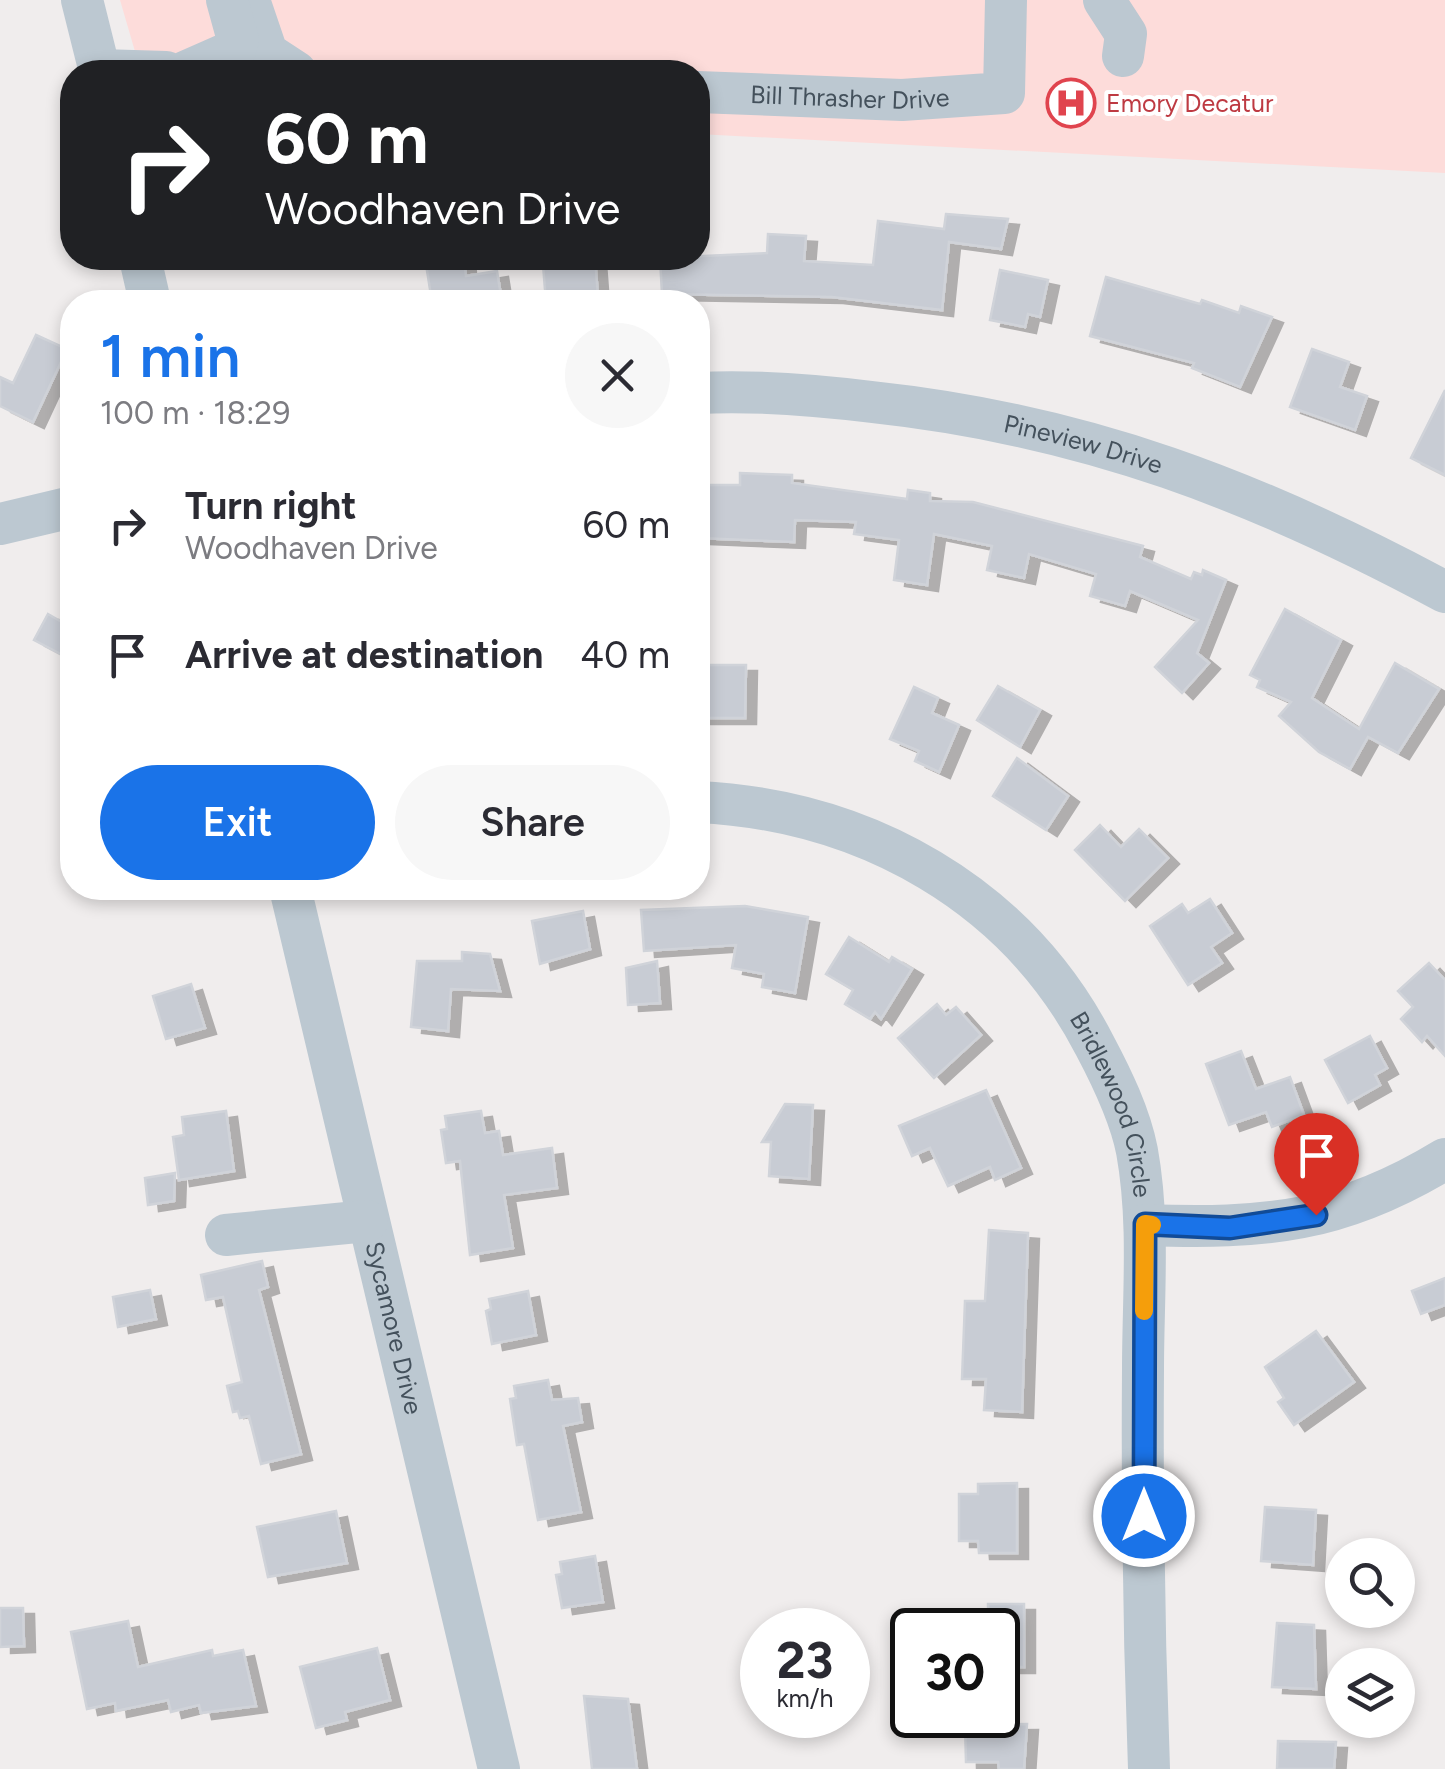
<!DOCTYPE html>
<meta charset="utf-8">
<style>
:root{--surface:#fff;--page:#f7f7f7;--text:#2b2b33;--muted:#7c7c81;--accent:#1a73e8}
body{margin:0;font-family:Figtree,sans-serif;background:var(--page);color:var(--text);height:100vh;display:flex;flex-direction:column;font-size:38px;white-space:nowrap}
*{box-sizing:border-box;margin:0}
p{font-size:32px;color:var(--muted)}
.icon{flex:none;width:55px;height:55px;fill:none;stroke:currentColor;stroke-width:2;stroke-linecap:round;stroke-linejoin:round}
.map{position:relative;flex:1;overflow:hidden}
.drawer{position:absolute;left:60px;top:290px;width:650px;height:610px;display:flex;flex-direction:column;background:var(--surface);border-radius:40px;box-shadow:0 5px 15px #0003}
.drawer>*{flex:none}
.banner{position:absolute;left:60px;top:60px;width:650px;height:210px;border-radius:40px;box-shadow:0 5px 15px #0003;background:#202124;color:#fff;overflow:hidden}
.fabs{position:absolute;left:1325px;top:1538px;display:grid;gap:20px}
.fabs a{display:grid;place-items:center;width:90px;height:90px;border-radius:50%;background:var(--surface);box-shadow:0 5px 15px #0003;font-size:50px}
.speed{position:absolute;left:740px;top:1608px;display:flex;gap:20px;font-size:50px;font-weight:700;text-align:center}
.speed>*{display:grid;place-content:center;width:130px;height:130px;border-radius:50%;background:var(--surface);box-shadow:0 5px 15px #0003;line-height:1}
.speed small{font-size:25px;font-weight:400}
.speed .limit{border:5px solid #111;border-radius:15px;background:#fff;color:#111}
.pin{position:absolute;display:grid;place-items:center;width:85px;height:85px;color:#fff;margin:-102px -42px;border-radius:50% 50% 50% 0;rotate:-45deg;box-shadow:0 0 10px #0007}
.pin .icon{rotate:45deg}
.me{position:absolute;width:110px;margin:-55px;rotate:0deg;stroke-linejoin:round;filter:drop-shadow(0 0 8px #0008)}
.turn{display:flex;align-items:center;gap:35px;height:210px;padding:0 40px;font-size:45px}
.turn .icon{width:130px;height:130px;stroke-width:2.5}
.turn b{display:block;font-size:70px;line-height:85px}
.round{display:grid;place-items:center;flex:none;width:105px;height:105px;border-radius:52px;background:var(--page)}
.summary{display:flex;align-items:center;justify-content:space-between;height:170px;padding:0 40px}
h1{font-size:60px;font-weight:600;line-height:75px;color:var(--accent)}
.cta{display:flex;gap:20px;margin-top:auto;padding:20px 40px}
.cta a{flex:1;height:115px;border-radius:60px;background:var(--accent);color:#fff;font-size:40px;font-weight:600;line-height:115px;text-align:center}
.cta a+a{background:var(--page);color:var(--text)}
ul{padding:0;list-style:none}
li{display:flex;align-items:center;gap:30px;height:130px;padding:0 40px}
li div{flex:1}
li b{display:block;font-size:38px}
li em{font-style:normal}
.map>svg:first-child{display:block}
</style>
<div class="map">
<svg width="1445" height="1769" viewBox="0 0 1445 1769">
<defs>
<filter id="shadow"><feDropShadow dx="11" dy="6" stdDeviation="0" flood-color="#0004"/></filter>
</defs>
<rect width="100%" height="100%" fill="#f0eded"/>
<path fill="#fddcda" d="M 120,0 L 1445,0 L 1445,173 L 698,134 L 698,72 L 141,72 Z"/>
<g fill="#c8ccd4" stroke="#d0d3d9" stroke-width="2.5" filter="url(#shadow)">
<path d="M 946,214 L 1008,219 L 1001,249 L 949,242 L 942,310 L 832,297 L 662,294 L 660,258 L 767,253 L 768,234 L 806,236 L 804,261 L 873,265 L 878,221 L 944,229 Z"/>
<path d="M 425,258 L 464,258 L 466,276 L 497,271 L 502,302 L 432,302 Z"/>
<path d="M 564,258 L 595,258 L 598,297 L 546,302 L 543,265 L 565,263 Z"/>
<path d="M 1000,270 L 1048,280 L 1040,317 L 1028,314 L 1025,327 L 990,320 Z"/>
<path d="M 1106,277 L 1200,304 L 1202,300 L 1239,313 L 1241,306 L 1272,317 L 1240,387 L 1192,368 L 1194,363 L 1090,336 Z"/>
<path d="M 36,335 L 67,349 L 33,422 L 0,406 L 0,377 L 13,383 Z"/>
<path d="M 1312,349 L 1349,362 L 1340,387 L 1367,396 L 1355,430 L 1290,407 Z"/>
<path d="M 1445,390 L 1445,475 L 1411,458 Z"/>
<path d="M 740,473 L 792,475 L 792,483 L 907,499 L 908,490 L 930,493 L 930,501 L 973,502 L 1143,546 L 1140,557 L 1191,579 L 1194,572 L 1202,575 L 1203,570 L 1226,580 L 1197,653 L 1209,663 L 1182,693 L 1155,667 L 1198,620 L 1130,591 L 1125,606 L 1090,596 L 1096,574 L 1029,554 L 1024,578 L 987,570 L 992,546 L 934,534 L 927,585 L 894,580 L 899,540 L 854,534 L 856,522 L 795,520 L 794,542 L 699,538 L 698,485 L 740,485 Z"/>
<path d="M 1285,609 L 1341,640 L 1312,698 L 1359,729 L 1395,663 L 1439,689 L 1398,753 L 1368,737 L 1350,769 L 1319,752 L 1279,716 L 1291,702 L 1257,687 L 1260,680 L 1250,675 Z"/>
<path d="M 48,614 L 72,628 L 72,660 L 34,640 Z"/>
<path d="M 698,665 L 746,665 L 745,718 L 698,718 Z"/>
<path d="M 998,686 L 1040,710 L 1020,747 L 977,720 Z"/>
<path d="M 914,687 L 938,698 L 932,713 L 959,725 L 939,772 L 915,761 L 919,751 L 890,739 Z"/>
<path d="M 1017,758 L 1068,796 L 1046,830 L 993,796 Z"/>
<path d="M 1100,825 L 1121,847 L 1139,829 L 1168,858 L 1125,901 L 1075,850 Z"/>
<path d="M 1210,899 L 1232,933 L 1211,947 L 1222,963 L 1188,985 L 1150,926 L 1182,904 L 1188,913 Z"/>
<path d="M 745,906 L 808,917 L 795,993 L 762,987 L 764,974 L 732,968 L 736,945 L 644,951 L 641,910 Z"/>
<path d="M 583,911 L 590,949 L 540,964 L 532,921 Z"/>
<path d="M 849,937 L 889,962 L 892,957 L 912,969 L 881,1019 L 875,1012 L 870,1019 L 845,1004 L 853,990 L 826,974 Z"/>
<path d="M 462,952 L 490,954 L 500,991 L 451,989 L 448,1031 L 411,1027 L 417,961 L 462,961 Z"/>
<path d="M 657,961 L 660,1003 L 628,1005 L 626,968 Z"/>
<path d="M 1429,963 L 1445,980 L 1445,1056 L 1427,1036 L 1422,1042 L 1401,1019 L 1413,1007 L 1398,991 Z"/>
<path d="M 191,984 L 205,1028 L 166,1039 L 153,996 Z"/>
<path d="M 937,1004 L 946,1015 L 956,1007 L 981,1035 L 934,1078 L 898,1038 Z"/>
<path d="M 1370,1036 L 1387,1068 L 1375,1075 L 1380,1085 L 1348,1103 L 1325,1060 Z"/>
<path d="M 1241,1051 L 1256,1089 L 1290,1077 L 1304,1115 L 1272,1127 L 1266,1112 L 1229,1125 L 1206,1064 Z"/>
<path d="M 986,1090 L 1021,1168 L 995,1180 L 990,1167 L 948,1186 L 930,1148 L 912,1156 L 899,1126 Z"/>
<path d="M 785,1104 L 813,1105 L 809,1179 L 769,1176 L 771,1142 L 762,1142 Z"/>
<path d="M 226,1111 L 234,1171 L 179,1180 L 173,1137 L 184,1135 L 182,1117 Z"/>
<path d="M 481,1111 L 485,1133 L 499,1131 L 503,1155 L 552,1148 L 557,1188 L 504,1195 L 513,1248 L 470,1255 L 460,1161 L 446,1163 L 441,1130 L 447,1129 L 445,1116 Z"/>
<path d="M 175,1173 L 174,1201 L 148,1205 L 145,1178 Z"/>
<path d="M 989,1230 L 1028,1233 L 1022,1412 L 984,1410 L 986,1379 L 962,1379 L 965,1301 L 985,1301 Z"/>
<path d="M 262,1261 L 268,1287 L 259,1290 L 301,1454 L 261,1464 L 249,1416 L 240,1418 L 238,1411 L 233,1412 L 227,1386 L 242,1382 L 223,1297 L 206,1300 L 201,1275 Z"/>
<path d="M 1445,1278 L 1445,1305 L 1421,1314 L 1412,1291 Z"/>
<path d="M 150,1290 L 156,1319 L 118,1327 L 113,1297 Z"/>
<path d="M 528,1291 L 536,1335 L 492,1344 L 486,1311 L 491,1309 L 489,1299 Z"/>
<path d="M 1316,1331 L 1354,1382 L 1294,1425 L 1278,1402 L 1284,1398 L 1265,1367 Z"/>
<path d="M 548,1380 L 552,1400 L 578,1398 L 582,1422 L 563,1426 L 581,1512 L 538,1520 L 524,1444 L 517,1445 L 510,1399 L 516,1398 L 514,1386 Z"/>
<path d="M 1017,1483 L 1017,1553 L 979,1553 L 978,1541 L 959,1541 L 959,1494 L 978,1494 L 978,1484 Z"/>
<path d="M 1265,1507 L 1316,1510 L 1313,1565 L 1261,1561 Z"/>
<path d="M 336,1511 L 347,1563 L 268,1577 L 257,1527 Z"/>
<path d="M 595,1556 L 603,1602 L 562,1608 L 556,1575 L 562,1574 L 560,1562 Z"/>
<path d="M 988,1604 L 1024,1604 L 1024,1667 L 998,1667 L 998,1630 L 988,1630 Z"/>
<path d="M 0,1608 L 23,1608 L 24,1646 L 0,1647 Z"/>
<path d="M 128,1621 L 138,1667 L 212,1650 L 213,1656 L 243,1650 L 256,1706 L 201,1713 L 199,1705 L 171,1712 L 168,1700 L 116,1711 L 115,1703 L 87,1709 L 71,1632 Z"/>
<path d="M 1277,1623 L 1314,1625 L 1316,1689 L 1272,1687 Z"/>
<path d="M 377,1648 L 390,1700 L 345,1712 L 347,1720 L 316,1728 L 300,1667 Z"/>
<path d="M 584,1696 L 628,1699 L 637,1769 L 592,1769 Z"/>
<path d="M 1027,1724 L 1024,1769 L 999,1769 L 998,1762 L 966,1762 L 965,1725 Z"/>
<path d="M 1278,1741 L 1336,1742 L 1334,1769 L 1277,1769 Z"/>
</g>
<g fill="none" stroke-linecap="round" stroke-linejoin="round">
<g stroke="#bcc8d1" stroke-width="42">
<path d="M 82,0 L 100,72"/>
<path d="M 249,0 L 267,53 L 296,72"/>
<path d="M 1104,0 L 1126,34 L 1123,56"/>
<path d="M 100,70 L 166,72"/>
<path d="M 185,72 L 235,50 L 238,40 L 227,0"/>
<path id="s1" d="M 698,92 L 902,100 L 1004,93 L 1006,0"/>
<path d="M 140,258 L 150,302"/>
<path id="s2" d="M 698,393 C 755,390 815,395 872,402 C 1086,425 1257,491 1445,592"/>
<path d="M 0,524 L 72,507"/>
<path id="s3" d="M 698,802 C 865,810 1017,894 1095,1046 C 1112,1078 1130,1115 1137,1151 C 1150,1223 1143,1297 1143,1369 C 1142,1502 1144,1636 1149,1769"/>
<path id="s4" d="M 290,888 L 499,1769"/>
<path d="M 1145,1225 C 1265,1229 1340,1223 1445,1159"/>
<path d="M 226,1235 L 367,1221"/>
</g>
</g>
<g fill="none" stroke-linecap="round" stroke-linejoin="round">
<g stroke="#114b97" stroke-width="25">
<path id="route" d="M 1144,1516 L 1145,1224 L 1230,1228 L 1316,1215"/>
</g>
<use href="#route" stroke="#1a73e8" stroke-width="18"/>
<path stroke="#f59e0b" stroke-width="18" d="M 1144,1311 L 1145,1224 L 1152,1225"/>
</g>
<defs>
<g id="hospital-ring" transform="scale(2.5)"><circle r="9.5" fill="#fff" stroke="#e0444e" stroke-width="1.5"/><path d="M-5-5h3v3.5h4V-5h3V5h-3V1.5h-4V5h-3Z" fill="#e0444e"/></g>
</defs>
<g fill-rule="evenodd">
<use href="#hospital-ring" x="1071" y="103"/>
</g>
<g text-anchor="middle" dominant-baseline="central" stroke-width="8" stroke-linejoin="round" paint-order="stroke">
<g font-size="25" fill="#44515c" stroke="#fff">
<text stroke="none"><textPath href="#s1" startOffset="152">Bill Thrasher Drive</textPath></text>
<text stroke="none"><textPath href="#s2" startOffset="390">Pineview Drive</textPath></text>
<text stroke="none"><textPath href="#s3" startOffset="550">Bridlewood Circle</textPath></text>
<text stroke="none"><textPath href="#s4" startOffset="452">Sycamore Drive</textPath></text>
</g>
<g font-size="25" fill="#be3a42" stroke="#fff" text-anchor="start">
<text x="1106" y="103">Emory Decatur</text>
</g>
</g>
</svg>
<div class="fabs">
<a><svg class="icon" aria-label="search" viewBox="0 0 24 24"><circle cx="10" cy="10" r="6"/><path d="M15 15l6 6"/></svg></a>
<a><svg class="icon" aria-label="layers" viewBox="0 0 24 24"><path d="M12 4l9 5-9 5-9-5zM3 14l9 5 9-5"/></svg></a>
</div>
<div class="speed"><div>23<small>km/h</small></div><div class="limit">30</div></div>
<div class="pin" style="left:1316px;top:1215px;background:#d93025"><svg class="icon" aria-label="arrive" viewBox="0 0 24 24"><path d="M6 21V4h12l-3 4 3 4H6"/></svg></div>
<svg class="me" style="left:1144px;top:1516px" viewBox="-20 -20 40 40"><circle r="17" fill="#1a73e8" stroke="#fff" stroke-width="3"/><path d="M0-11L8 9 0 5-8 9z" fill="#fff"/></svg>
<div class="banner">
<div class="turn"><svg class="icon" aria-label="right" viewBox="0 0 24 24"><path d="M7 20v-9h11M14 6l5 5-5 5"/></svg><div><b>60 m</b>Woodhaven Drive</div></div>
</div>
<section class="drawer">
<div class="summary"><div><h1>1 min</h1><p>100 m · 18:29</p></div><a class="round"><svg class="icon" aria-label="close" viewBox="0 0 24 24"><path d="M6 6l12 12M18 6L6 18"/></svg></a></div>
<ul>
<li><svg class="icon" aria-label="right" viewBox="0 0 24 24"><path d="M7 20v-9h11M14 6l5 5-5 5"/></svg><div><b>Turn right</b><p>Woodhaven Drive</p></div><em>60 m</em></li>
<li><svg class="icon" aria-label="arrive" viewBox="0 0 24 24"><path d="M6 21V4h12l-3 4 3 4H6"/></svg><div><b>Arrive at destination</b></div><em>40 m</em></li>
</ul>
<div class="cta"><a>Exit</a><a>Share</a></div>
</section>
</div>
